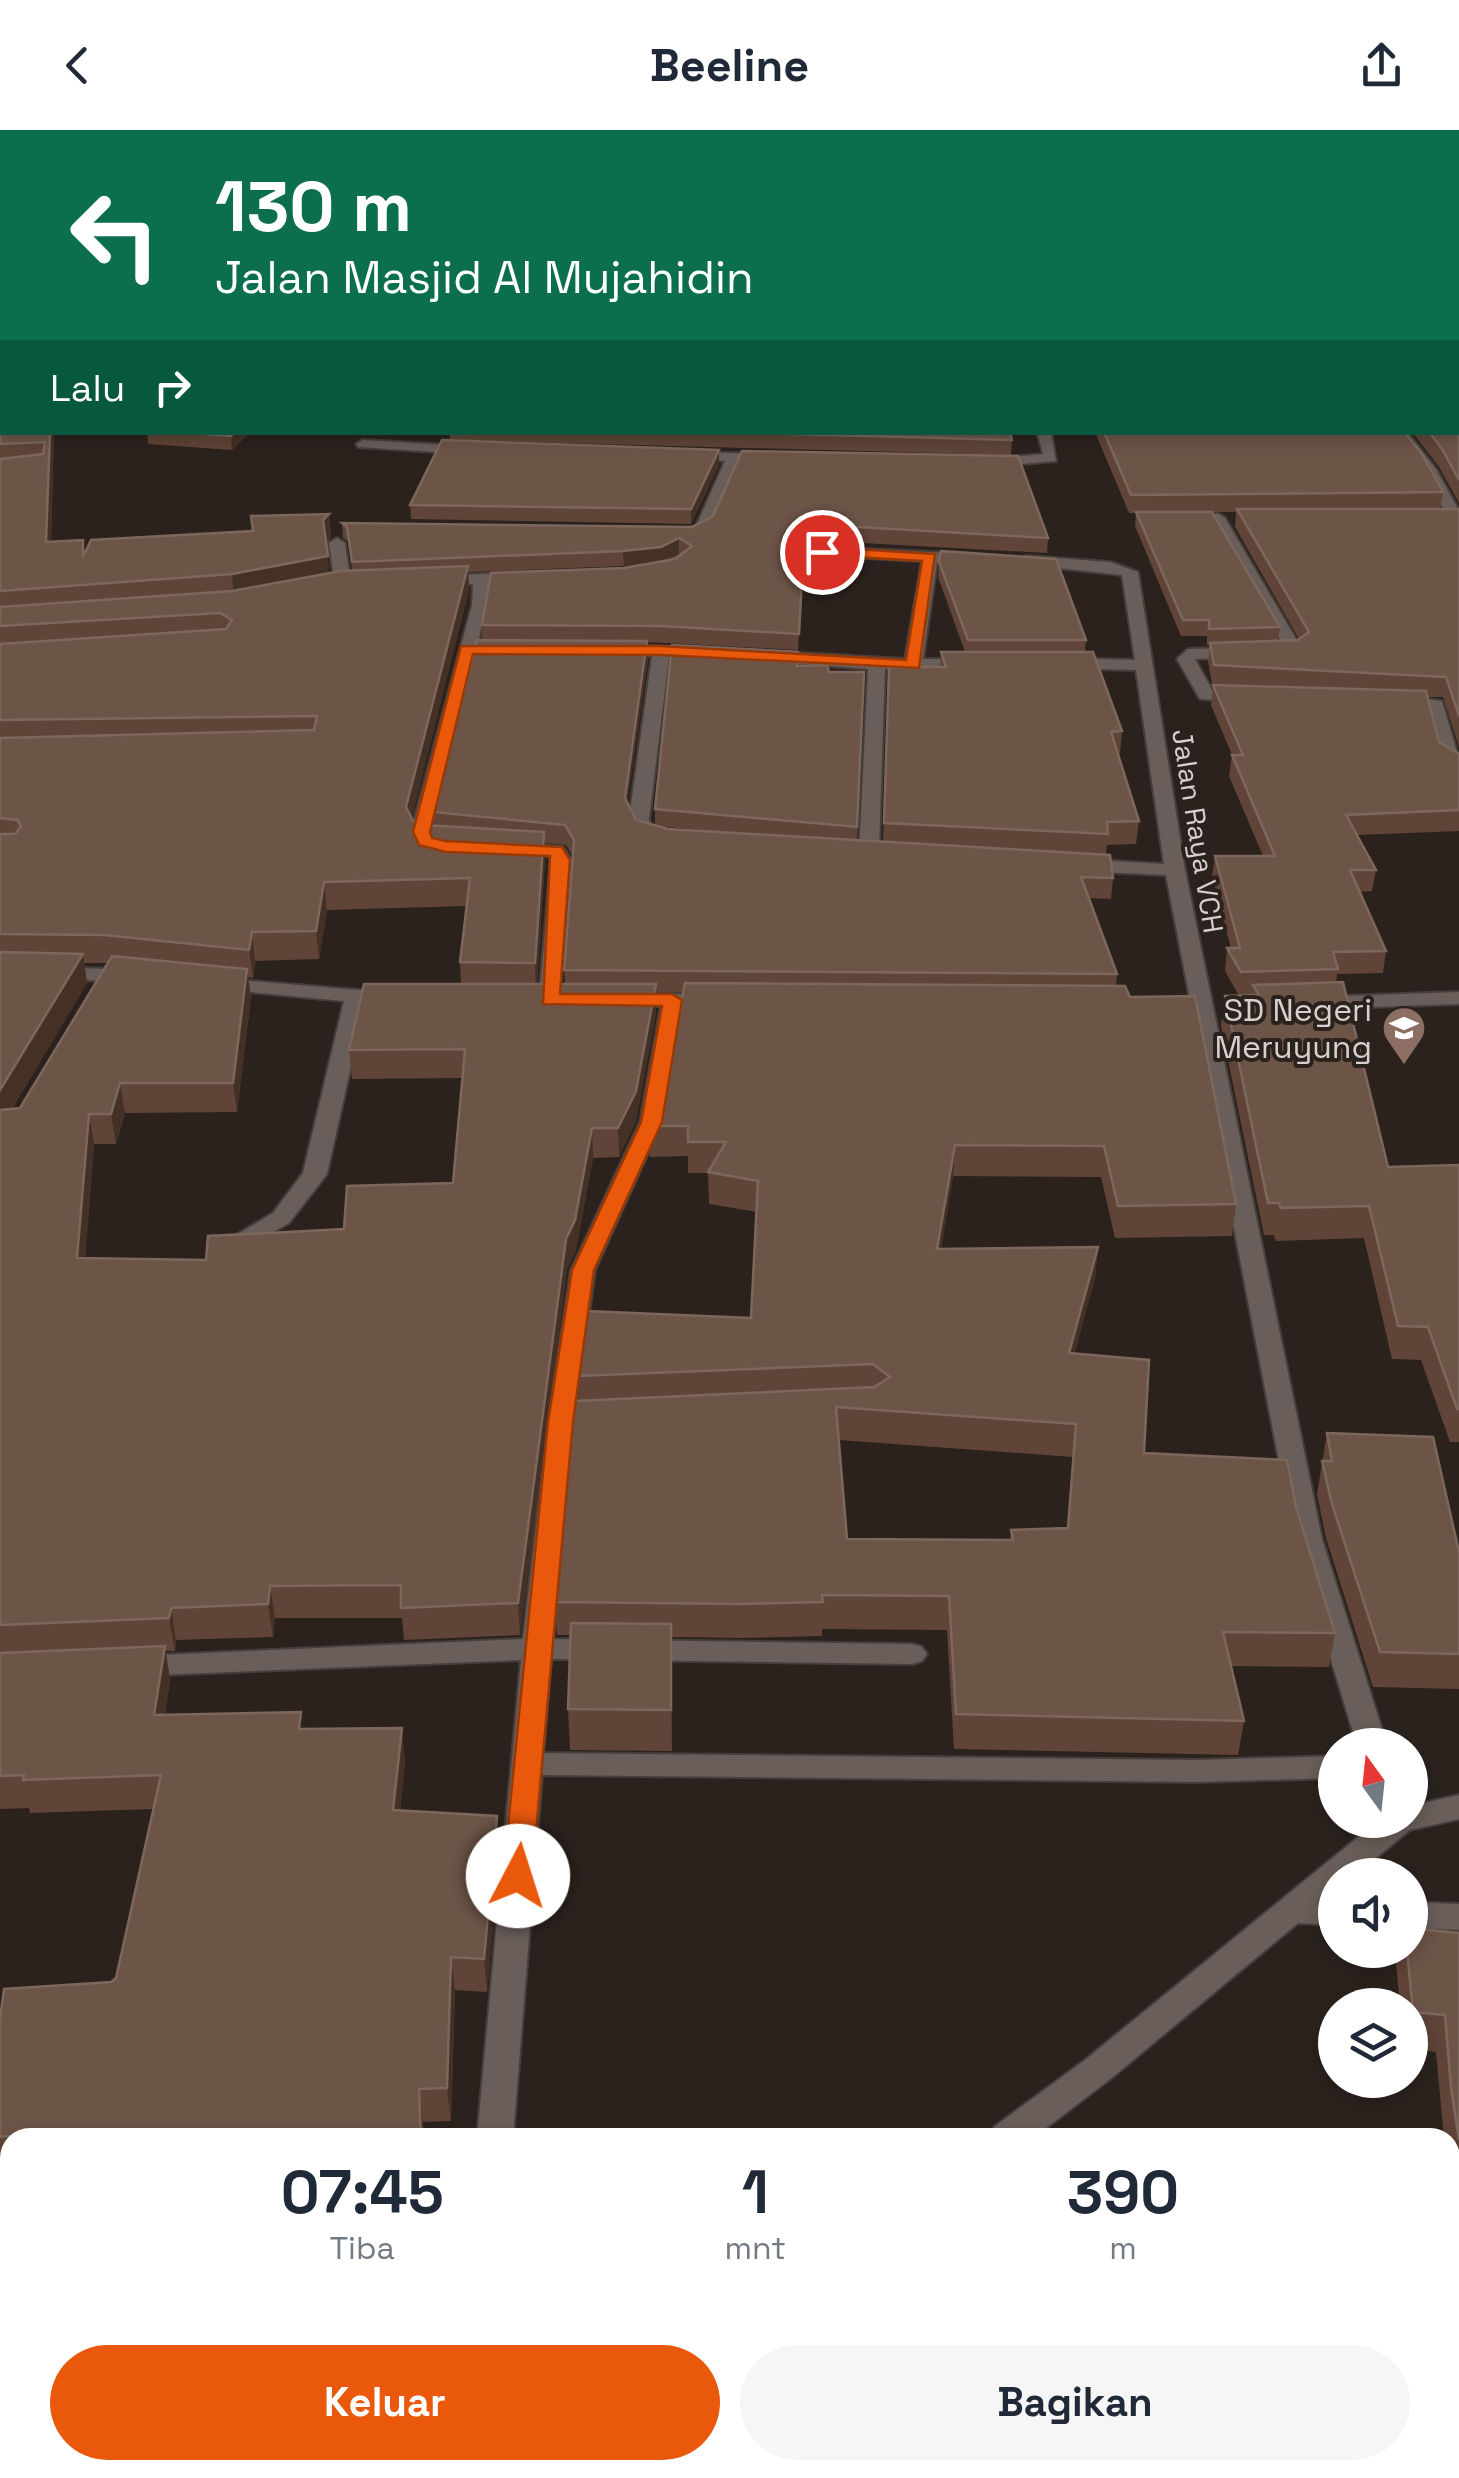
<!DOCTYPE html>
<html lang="id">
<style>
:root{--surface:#fff;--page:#f6f6f7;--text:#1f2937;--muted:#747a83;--accent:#ea580c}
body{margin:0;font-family:"Space Grotesk",sans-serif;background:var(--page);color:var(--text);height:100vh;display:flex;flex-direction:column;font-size:38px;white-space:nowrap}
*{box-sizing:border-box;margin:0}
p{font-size:32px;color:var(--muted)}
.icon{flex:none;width:55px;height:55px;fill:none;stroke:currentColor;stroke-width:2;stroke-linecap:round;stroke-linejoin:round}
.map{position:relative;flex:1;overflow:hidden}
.panel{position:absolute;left:0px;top:1998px;width:1460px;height:352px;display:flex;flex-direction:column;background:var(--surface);border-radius:30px 30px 0 0;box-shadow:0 5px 15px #0003}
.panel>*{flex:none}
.guide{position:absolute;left:0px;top:0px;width:1460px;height:305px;box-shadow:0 5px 15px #0003;background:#0b6e4f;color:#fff;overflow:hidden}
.needle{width:65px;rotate:345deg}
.buttons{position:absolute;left:1318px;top:1598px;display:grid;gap:20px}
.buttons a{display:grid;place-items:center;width:110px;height:110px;border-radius:50%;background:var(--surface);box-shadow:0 5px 15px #0003;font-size:50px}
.pin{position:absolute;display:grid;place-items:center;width:85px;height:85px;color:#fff;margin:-42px;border:5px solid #fff;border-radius:50%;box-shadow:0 2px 10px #0007}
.me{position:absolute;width:110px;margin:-55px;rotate:5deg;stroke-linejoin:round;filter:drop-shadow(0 0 8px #0008)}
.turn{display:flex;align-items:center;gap:35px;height:210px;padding:0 50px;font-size:45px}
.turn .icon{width:130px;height:130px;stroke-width:2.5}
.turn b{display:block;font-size:70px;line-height:85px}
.then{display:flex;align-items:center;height:95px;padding:0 50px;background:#0003;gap:20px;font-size:38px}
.eta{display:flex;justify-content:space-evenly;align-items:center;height:170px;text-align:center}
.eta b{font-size:60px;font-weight:600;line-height:70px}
.button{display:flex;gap:20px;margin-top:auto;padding:20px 50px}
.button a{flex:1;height:115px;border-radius:60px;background:var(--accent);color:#fff;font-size:40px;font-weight:600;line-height:115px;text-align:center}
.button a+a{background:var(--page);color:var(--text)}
header{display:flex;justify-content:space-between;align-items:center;height:130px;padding:0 50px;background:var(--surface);font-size:45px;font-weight:600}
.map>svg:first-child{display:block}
</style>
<header><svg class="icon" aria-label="back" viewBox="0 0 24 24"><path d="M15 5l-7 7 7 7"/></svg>Beeline<svg class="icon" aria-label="share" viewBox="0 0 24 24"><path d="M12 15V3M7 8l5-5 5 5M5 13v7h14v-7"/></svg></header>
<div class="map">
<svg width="1459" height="2348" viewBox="0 0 1459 2348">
<rect width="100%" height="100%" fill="#2b221d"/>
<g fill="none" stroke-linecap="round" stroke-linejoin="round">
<g stroke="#463e3a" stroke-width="4">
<g id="minor">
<path d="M 958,0 L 968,0 L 969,2 L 959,2 Z"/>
<path d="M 1037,302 L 1051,302 L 1056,331 L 988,337 L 981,333 L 988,329 L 1043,324 Z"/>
<path d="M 1392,302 L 1407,302 L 1436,339 L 1457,377 L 1454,380 L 1444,380 L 1422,340 Z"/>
<path d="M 363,310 L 468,316 L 475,320 L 468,324 L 358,317 L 356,314 Z"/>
<path d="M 683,322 L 773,324 L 780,328 L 773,332 L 739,331 L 707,403 L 682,408 L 674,403 L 696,396 L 725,331 L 688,329 L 683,328 Z"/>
<path d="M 1217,383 L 1225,388 L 1303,521 L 1295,526 L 1195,529 L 1212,560 L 1253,563 L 1253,571 L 1247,572 L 1200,569 L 1177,529 L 1188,519 L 1284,516 L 1209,388 Z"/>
<path d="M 337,408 L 345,413 L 351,456 L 343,461 L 335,456 L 329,413 Z"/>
<path d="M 822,417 L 972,424 L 980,429 L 972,434 L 937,432 L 923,529 L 973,529 L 982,534 L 979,538 L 885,539 L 879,720 L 898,726 C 890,735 867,734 859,725 L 868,539 L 764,531 L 755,526 L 764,521 L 905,529 L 922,431 L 816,425 L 814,422 Z"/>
<path d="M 1027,426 L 1110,432 L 1138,442 L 1185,740 L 1322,1409 L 1387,1615 L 1357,1615 L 1294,1409 L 1166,745 L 1078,741 L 1068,735 L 1078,729 L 1164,734 L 1136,540 L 1063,538 L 1054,533 L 1063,528 L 1135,530 L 1122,445 L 1021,434 L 1021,428 Z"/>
<path d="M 522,442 L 528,444 L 528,450 L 489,453 L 478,515 L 509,515 L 517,520 L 509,525 L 475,525 L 431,702 L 433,708 L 451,715 L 441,721 L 418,716 L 411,702 L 472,475 L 473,454 L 437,456 L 429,451 L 437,446 Z"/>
<path d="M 614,515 L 704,518 L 712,523 L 704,528 L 669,527 L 649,689 L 652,699 L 671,704 L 671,712 L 637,707 L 629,689 L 652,526 L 608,524 L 606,520 Z"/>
<path d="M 1397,565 L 1442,571 L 1459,629 L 1459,643 L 1438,629 L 1428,579 L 1391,574 L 1388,570 Z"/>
<path d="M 511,712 L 563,717 L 571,730 L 558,875 L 542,875 L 539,870 L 551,730 L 549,726 L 504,722 L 501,718 Z"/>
<path d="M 0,835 L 135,840 L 145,846 L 135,852 L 0,847 Z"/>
<path d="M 215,848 L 394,863 L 405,869 L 394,875 L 365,873 L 327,1044 L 289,1093 L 227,1128 L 215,1121 L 218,1116 L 273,1083 L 303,1043 L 344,871 L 208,858 L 204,854 Z"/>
<path d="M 1459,862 L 1459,874 L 1314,879 L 1303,873 L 1314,867 Z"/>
<path d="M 624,864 L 714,864 L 725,870 L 714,876 L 683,876 L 662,992 L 595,1140 L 574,1292 L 553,1509 L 912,1514 L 922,1517 L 927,1524 L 922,1531 L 912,1534 L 551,1529 L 543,1623 L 1198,1630 L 1335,1626 L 1335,1648 L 1198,1652 L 542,1645 L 513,2008 L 477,2008 L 521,1530 L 135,1546 L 125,1543 L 120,1536 L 125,1529 L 135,1526 L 523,1509 L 548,1292 L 571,1140 L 640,992 L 661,876 L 616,875 L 616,865 Z"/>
<path d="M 1459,1665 L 1459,1689 L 1410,1700 L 1355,1745 L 1335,1745 L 1335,1762 L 1326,1769 L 1335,1769 L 1335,1795 L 1298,1793 L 1109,1950 L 1033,2008 L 989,2008 L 994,1997 L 1085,1930 L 1379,1690 L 1410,1690 L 1410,1676 Z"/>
<path d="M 1410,1772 L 1459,1774 L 1459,1800 L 1410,1798 Z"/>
<rect x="446" y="2340" width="40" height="8"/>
<path d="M 585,2340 L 630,2340 L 626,2348 L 581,2348 Z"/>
</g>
</g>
<use href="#minor" fill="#695e59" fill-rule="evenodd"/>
</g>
<g fill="#5f4437" fill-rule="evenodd">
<path d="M 1459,0 L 1459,373 L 1439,337 L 1412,302 L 1458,302 L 1458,2 Z"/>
<path d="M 0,11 L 2,11 L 2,302 L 54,302 L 51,411 L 83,410 L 85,422 L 253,401 L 329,384 L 331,407 L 326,413 L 329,443 L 352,440 L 349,412 L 343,408 L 342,393 L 692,397 L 713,386 L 1048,408 L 1047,423 L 807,410 L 808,444 L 803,444 L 798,520 L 647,512 L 648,530 L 627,674 L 636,690 L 655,696 L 655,679 L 797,536 L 829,542 L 864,542 L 857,710 L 883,712 L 889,537 L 940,537 L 941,522 L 965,522 L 938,447 L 939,432 L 1086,510 L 1085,522 L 1122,601 L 1120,623 L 1118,623 L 1139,691 L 1136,714 L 1107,715 L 1106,725 L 1113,748 L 1111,769 L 1088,768 L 1117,844 L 1116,856 L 1130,867 L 1236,1074 L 1232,1106 L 1115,1108 L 1101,1047 L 953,1046 L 941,1119 L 1098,1117 L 1095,1148 L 1074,1224 L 1144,1323 L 1296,1377 L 1335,1503 L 1329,1537 L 1231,1536 L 1244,1591 L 1238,1625 L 954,1619 L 947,1500 L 822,1499 L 822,1506 L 740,1508 L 671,1507 L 672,1621 L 570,1620 L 568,1579 L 570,1505 L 557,1505 L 555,1472 L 579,1271 L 578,1246 L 751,1188 L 757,1082 L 709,1074 L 708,1043 L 688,1043 L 688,1026 L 650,1027 L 650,996 L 665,962 L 683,862 L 656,862 L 656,883 L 636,991 L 619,1027 L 593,1028 L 576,1120 L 567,1139 L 520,1505 L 404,1510 L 402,1488 L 275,1488 L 273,1507 L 176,1510 L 175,1521 L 165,1521 L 170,1549 L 165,1585 L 304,1599 L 405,1631 L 400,1681 L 500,1719 L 487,1862 L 455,1860 L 451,1991 L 423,1992 L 424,2008 L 10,2008 L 10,2041 L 0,2042 L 0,1889 L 111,1852 L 116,1848 L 153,1679 L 30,1683 L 29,1678 L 0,1679 ZM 650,433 L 624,438 L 482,495 L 482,510 L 433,682 L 434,695 L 423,695 L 413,691 L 411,689 L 469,460 L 468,442 L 624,436 ZM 656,696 L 740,704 L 668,699 ZM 544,713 L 566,715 L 573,727 L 564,840 L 565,854 L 537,854 L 545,730 ZM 467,776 L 460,832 L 461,854 L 349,920 L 352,949 L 462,948 L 453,1053 L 344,1099 L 206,1130 L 85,1129 L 94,1014 L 116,1014 L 125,983 L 237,982 L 251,867 L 248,847 L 253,848 L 255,831 L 319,829 L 327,780 ZM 84,833 L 107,833 L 20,978 L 12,979 L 87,853 ZM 839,1310 L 1073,1327 L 1067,1398 L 1011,1400 L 1010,1410 L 847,1409 Z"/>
<path d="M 147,302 L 250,302 L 232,320 L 148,314 Z"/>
<path d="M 449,302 L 1010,302 L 1012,310 L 1011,325 L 450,310 Z"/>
<path d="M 1095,302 L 1404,302 L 1443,362 L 1440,379 L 1459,380 L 1459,617 L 1443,567 L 1428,567 L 1439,612 L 1459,624 L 1459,701 L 1357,705 L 1376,740 L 1372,761 L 1360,762 L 1386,821 L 1383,843 L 1337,844 L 1336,852 L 1388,1037 L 1459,1035 L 1459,1312 L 1450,1312 L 1421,1230 L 1392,1229 L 1364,1108 L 1276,1111 L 1274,1105 L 1264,1105 L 1221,896 L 1225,866 L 1251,864 L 1238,864 L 1225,841 L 1227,818 L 1231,818 L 1212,747 L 1215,726 L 1263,726 L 1229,646 L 1232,625 L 1211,575 L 1213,555 L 1219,555 L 1212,554 L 1208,532 L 1210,515 L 1207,515 L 1207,506 L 1181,506 L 1135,396 L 1136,383 L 1129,383 ZM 1212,382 L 1236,382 L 1235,397 L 1299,509 L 1278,511 L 1280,497 Z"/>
<path d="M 719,335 L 691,394 L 411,389 L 410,375 Z"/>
<path d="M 1327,1303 L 1459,1422 L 1459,1559 L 1373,1557 L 1326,1408 L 1317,1364 Z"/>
<path d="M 1459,1803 L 1459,2112 L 1450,2051 L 1450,2008 L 1444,2008 L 1436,1922 L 1410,1919 L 1410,1875 L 1400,1875 L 1396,1834 L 1399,1820 L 1410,1820 Z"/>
</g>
<g fill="#453026">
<path d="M 50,302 L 54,302 L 50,435 L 46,412 Z"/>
<path d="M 234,302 L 250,302 L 232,320 L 231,306 Z"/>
<path d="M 719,320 L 719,335 L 691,394 L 691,379 Z"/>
<path d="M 329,384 L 331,407 L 325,413 L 323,390 Z"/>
<path d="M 679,408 L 679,424 L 661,432 L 624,436 L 623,421 Z"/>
<path d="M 328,426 L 330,450 L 234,468 L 232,444 Z"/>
<path d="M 468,436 L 469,460 L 408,704 L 406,677 Z"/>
<path d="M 647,511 L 648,530 L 625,688 L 625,668 Z"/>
<path d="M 544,702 L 545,730 L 536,861 L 535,833 Z"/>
<path d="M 324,752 L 327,780 L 319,829 L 316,801 Z"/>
<path d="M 252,802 L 255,831 L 253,848 L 249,820 Z"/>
<path d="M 83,824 L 87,853 L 0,999 L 0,960 Z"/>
<path d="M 247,839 L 251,867 L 237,982 L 233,953 Z"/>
<path d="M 656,854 L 656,883 L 636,991 L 619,1027 L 618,998 Z"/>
<path d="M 120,953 L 125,983 L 116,1014 L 111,984 Z"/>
<path d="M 89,984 L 94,1014 L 83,1159 L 77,1128 Z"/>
<path d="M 592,998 L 593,1028 L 576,1120 L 567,1139 L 520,1505 L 518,1473 L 566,1109 Z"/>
<path d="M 955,1015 L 953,1046 L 936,1150 L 937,1119 Z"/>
<path d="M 1098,1117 L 1095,1148 L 1066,1256 L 1069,1223 Z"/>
<path d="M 270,1456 L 275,1488 L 273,1507 L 268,1474 Z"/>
<path d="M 171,1478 L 176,1510 L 175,1521 L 169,1488 Z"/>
<path d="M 165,1516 L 170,1549 L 160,1619 L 154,1585 Z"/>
<path d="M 402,1598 L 405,1631 L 397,1714 L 393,1680 Z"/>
<path d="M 497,1686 L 500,1719 L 487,1862 L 484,1829 Z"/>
<path d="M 451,1827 L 455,1860 L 451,1991 L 447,1958 Z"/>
<path d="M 419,1959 L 423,1992 L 424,2008 L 421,2008 Z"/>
</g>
<g fill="#6c5447" stroke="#7d675c" stroke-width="2.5" fill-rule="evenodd">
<path d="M 1002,0 L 1459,0 L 1459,96 L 1458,98 L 1458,2 L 1002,2 Z"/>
<path d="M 0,11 L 2,11 L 2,95 L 0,94 Z"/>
<path d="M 2,96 L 2,278 L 0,274 L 0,156 L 1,156 L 2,142 L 0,142 L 0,104 Z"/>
<path d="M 1458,106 L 1459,107 L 1459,236 L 1458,236 Z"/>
<path d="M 1458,238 L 1459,243 L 1459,350 L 1442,319 L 1429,302 L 1458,302 Z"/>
<path d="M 0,285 L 2,285 L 2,302 L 50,302 L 46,412 L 83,410 L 83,427 L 91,410 L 253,401 L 251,386 L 329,384 L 323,390 L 328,426 L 232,444 L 0,461 L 0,329 L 43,324 L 45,312 L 0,314 Z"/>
<path d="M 180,302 L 234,302 L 231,306 Z"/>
<path d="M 717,302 L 1010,302 L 1012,310 Z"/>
<path d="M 1104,302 L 1404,302 L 1422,324 L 1443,362 L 1131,365 Z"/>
<path d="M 442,310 L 719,320 L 691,379 L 410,375 Z"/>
<path d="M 742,321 L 1018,326 L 1048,408 L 806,394 L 808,429 L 803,429 L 799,504 L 661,496 L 482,495 L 491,443 L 624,438 L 675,429 L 692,416 L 679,408 L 661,417 L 623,421 L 352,432 L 347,397 L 342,393 L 692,397 L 713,386 Z"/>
<path d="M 1237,379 L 1459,379 L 1459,586 L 1446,547 L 1214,535 L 1210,513 L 1298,510 L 1309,502 Z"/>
<path d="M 1136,382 L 1212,382 L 1280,497 L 1209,499 L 1209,490 L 1183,490 Z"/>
<path d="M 941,421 L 1056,429 L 1086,510 L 968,510 L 939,432 Z"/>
<path d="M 468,436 L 406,677 L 413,691 L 423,695 L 544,702 L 535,833 L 460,832 L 470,748 L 324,752 L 316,801 L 252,802 L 249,820 L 104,805 L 0,804 L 0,704 L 15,704 L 21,696 L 17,690 L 0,688 L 0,608 L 314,600 L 317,586 L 0,590 L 0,514 L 226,499 L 232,490 L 220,483 L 0,496 L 0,477 L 232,461 L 341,441 Z"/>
<path d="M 477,510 L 647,511 L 625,668 L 636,690 L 668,699 L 1110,725 L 1113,748 L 1081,747 L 1117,844 L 564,840 L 574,710 L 565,695 L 433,682 Z"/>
<path d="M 672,515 L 798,522 L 797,536 L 827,535 L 829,542 L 864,542 L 857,697 L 655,679 Z"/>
<path d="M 941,522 L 1093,522 L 1122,601 L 1111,602 L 1139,691 L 1107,692 L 1108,704 L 884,693 L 889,537 L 946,537 Z"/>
<path d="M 1213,555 L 1426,561 L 1439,612 L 1459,624 L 1459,680 L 1346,685 L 1376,740 L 1350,740 L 1386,821 L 1333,822 L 1338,839 L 1241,842 L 1227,818 L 1240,818 L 1215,726 L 1275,726 L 1232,625 L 1243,625 Z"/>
<path d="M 0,822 L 83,824 L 0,960 Z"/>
<path d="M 112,826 L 247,839 L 233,953 L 120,953 L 111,984 L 89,984 L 77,1128 L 206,1130 L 208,1106 L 344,1099 L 347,1056 L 453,1053 L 465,919 L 349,920 L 364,854 L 656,854 L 636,961 L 618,998 L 592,998 L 575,1090 L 566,1109 L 518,1473 L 401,1478 L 401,1455 L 270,1456 L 268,1474 L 171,1478 L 169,1488 L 0,1495 L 0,980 L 20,978 Z"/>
<path d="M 1343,852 L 1388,1037 L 1459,1035 L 1459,1279 L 1457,1279 L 1428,1197 L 1398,1196 L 1369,1076 L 1281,1078 L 1279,1073 L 1268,1073 L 1225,866 L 1259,865 L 1253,855 Z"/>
<path d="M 685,853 L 1125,856 L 1130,867 L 1195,866 L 1236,1074 L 1118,1076 L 1104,1016 L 955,1015 L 937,1119 L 1098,1117 L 1069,1223 L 1149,1230 L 1144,1323 L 1287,1330 L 1296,1377 L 1335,1503 L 1223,1502 L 1244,1591 L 956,1584 L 949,1466 L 822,1465 L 823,1472 L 740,1474 L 555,1472 L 575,1271 L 874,1257 L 890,1247 L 873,1234 L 578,1246 L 587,1181 L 751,1188 L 758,1051 L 708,1042 L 726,1012 L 688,1012 L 688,996 L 650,996 L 665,962 ZM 836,1277 L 1076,1294 L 1068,1398 L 1011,1400 L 1013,1410 L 847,1409 Z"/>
<path d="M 1327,1303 L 1433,1307 L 1459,1422 L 1459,1524 L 1380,1522 L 1332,1374 L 1322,1331 L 1332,1331 Z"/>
<path d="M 571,1493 L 671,1494 L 671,1580 L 568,1579 Z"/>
<path d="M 165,1516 L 154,1585 L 301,1582 L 299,1599 L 402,1598 L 393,1680 L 497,1686 L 484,1829 L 451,1827 L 447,1958 L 419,1959 L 421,2008 L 55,2008 L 56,2001 L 0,2007 L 0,1889 L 4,1859 L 111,1852 L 116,1848 L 161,1645 L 23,1650 L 24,1645 L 0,1646 L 0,1523 Z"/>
<path d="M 1410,1798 L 1459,1803 L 1459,2010 L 1451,1957 L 1445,1885 L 1413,1882 L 1407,1820 L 1410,1820 Z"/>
</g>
<path fill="#ea580c" stroke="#983908" stroke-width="2.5" d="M 822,417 L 935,424 L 919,538 L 661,525 L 473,524 L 430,702 L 432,708 L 446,711 L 562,717 L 570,730 L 560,864 L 672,864 L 682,870 L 662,992 L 594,1140 L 573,1292 L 532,1746 L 528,1754 L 507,1754 L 503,1746 L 548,1292 L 572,1140 L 641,992 L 662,876 L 543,874 L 550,726 L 446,722 L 419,715 L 413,702 L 461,516 L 661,516 L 906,530 L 922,431 L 817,425 Z"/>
<defs>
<g id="school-pin" transform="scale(2.25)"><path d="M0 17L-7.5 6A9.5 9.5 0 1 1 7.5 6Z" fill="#8d6e63" stroke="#2b221d"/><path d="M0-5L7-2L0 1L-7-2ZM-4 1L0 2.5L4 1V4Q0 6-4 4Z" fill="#fff"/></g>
</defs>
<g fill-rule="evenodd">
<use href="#school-pin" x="1404" y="898"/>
</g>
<g text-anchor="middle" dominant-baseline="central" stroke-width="8" stroke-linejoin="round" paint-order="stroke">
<g font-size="28" fill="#d7d0cd" stroke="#2b221d">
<text transform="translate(1198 701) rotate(81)">Jalan Raya VCH</text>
</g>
<g font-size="32" fill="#d7d0cd" stroke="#2b221d" text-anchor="end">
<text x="1372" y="880">SD Negeri<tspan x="1372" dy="37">Meruyung</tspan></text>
</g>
</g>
</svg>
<div class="buttons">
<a><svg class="needle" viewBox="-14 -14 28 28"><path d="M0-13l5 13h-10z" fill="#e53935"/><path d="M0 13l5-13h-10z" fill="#747a83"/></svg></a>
<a><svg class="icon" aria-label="sound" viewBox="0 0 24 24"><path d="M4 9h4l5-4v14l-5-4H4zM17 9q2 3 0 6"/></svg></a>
<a><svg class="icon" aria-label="layers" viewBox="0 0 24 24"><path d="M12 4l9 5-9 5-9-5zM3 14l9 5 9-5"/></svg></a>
</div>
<div class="pin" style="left:822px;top:422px;background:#d93025"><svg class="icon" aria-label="arrive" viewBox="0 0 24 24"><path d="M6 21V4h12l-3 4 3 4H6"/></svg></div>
<svg class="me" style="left:518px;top:1746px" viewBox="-20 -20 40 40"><circle r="19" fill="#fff"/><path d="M0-13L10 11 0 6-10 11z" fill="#ea580c"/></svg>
<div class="guide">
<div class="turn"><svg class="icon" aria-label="left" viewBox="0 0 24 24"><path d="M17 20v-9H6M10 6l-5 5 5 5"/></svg><div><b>130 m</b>Jalan Masjid Al Mujahidin</div></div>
<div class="then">Lalu<svg class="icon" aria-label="right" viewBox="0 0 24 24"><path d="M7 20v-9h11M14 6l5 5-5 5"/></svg></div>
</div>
<section class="panel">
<div class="eta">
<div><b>07:45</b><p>Tiba</p></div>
<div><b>1</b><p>mnt</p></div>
<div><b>390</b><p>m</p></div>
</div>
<div class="button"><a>Keluar</a><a>Bagikan</a></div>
</section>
</div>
